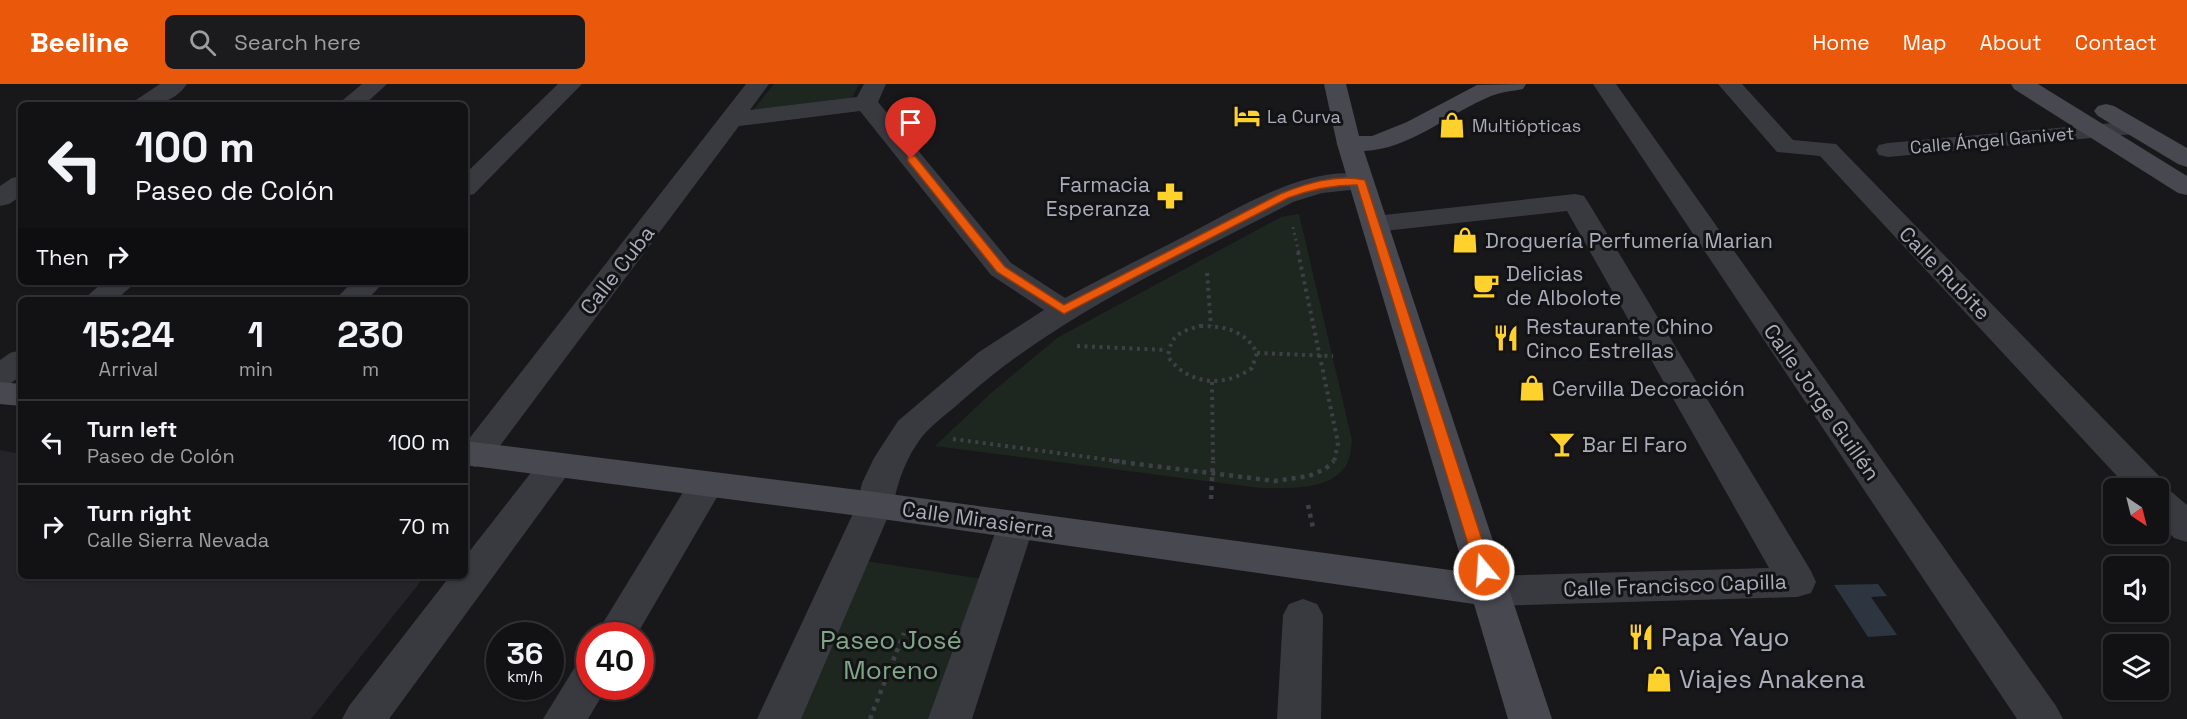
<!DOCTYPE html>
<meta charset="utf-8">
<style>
:root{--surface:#121214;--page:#1b1b1d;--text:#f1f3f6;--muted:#9c9ea0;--line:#313234;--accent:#ea580c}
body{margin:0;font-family:"Space Grotesk",sans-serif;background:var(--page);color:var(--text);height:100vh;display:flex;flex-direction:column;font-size:22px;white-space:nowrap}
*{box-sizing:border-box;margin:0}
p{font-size:20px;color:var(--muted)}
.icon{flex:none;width:33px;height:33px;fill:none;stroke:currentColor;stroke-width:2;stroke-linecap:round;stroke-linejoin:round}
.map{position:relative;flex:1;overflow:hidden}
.panel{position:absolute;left:18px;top:213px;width:450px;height:282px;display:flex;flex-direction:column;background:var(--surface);border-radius:9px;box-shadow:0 2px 4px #0004,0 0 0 2px var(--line)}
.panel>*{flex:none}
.top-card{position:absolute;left:18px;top:18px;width:450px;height:183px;border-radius:9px;box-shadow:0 2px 4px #0004,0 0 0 2px var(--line);background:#121214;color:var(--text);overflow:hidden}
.needle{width:39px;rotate:145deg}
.controls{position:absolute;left:2103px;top:394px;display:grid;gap:12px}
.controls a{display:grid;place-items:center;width:66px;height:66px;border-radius:9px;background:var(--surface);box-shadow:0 2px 4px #0004,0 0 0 2px var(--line);font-size:30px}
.speed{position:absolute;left:486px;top:538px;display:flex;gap:12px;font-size:30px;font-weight:700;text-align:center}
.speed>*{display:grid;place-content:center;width:78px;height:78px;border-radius:50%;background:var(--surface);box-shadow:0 2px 4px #0004,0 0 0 2px var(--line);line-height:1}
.speed small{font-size:15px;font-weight:400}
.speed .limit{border:9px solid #d22;background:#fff;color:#111}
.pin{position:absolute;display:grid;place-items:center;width:51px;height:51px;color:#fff;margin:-62px -26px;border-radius:50% 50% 50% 0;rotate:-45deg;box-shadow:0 0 6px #0007}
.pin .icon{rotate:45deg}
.me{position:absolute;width:66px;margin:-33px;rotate:342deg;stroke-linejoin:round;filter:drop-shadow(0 0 4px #0008)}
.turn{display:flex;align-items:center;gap:21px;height:126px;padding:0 18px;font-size:27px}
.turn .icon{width:78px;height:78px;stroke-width:2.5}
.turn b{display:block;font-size:42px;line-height:51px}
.then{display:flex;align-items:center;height:57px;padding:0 18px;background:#0003;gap:12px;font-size:22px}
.eta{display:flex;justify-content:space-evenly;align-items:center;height:102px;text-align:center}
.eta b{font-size:36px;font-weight:800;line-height:42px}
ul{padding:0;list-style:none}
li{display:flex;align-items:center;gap:18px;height:84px;padding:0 18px;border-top:2px solid var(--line)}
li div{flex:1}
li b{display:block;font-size:22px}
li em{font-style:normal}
header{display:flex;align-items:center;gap:36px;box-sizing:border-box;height:84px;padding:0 30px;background:var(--accent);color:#fff}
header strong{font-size:28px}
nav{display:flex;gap:33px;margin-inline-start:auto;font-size:21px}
.search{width:420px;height:54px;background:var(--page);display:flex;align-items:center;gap:15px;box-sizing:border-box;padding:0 21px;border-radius:9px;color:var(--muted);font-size:22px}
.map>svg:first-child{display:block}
</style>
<header>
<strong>Beeline</strong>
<div class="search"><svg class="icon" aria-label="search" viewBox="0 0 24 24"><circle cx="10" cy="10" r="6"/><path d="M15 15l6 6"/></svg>Search here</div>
<nav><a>Home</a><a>Map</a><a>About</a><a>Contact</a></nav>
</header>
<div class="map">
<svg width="2187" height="635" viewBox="0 0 2187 635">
<rect width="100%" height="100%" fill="#18181b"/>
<path fill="#252428" d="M 0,366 L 21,370 L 21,492 L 425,492 L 311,635 L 0,635 Z"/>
<g fill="#1e2620">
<path d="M 774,0 L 859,0 L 851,16 L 753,26 Z"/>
<path d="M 1299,130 L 1352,356 C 1351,362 1351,370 1349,375 C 1337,408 1288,404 1260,404 L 935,362 L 991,309 L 1057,254 L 1281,133 Z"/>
<path d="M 866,477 L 983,495 L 934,635 L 795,635 Z"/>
</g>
<path fill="#2d3540" d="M 1878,500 L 1887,512 L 1871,513 L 1897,551 L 1868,553 L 1834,501 Z"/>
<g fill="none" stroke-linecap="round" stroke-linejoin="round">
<path stroke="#3f4047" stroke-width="3" stroke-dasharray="2 4" stroke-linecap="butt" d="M 1293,143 L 1299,170"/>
<g stroke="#3f4047" stroke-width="4" stroke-dasharray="3 4.5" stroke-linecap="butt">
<path d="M 1298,168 L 1338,359 L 1334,378"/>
<path d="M 1207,189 L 1211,242"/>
<path d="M 1200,242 C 1224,242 1245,246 1257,269 L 1252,284 C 1224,304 1189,301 1168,273 C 1171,250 1180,248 1200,242 Z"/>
<path d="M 1077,262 L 1167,266"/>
<path d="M 1257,269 L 1333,272"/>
<path d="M 1212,298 L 1213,378"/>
<path d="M 953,355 L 1125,378"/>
</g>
<g stroke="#3f4047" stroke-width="4.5" stroke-dasharray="4 5" stroke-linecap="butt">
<path d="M 1113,377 L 1275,397 L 1309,392 L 1325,385 L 1334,377"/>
<path d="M 1211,415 L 1213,377"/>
<path d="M 1308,421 L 1313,444"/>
<path d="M 870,635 L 904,549"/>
</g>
<g fill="#393940" fill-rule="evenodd">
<path d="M 160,0 L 187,0 C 173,20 154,21 132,21 L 136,16 Z"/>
<path d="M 362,0 L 387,0 L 364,21 L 337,21 Z"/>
<path d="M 558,0 L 582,0 L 474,110 L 465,112 L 465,90 Z"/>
<path d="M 746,0 L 769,0 L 750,26 L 857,13 L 864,0 L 886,0 L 878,18 L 1011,179 L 1065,214 C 1104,193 1144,173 1183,153 C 1235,127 1309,77 1370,92 L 1374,98 L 1370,104 L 1322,109 L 1293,118 C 1181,177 1061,229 965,314 C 951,327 933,339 921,354 C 906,374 898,397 893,421 L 801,635 L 757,635 L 857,421 L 862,399 L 874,374 L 898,337 L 979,268 L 1044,226 L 991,191 L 860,27 L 739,42 L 487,379 L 475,383 L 465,380 L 465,360 Z"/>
<path d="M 1593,0 L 1616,0 L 2056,622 L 2063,635 L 2017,635 Z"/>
<path d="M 1718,0 L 1742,0 L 1793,56 L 1836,60 L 2163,396 L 2167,404 L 2187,421 L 2187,458 L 2174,454 L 2158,437 L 2158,405 L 2129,405 L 1820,72 L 1777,68 Z"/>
<path d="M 2135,37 L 2144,39 L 2147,44 L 2144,49 L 1888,73 L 1879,71 L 1876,66 L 1879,61 L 1888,59 Z"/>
<path d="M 21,92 L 21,112 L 9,120 L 0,122 L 0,102 L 12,94 Z"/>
<path d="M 1575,110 L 1584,112 L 1588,118 L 1811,487 L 1816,498 L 1811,509 L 1797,513 L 1491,522 L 1477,518 L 1471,507 L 1477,496 L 1491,492 L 1769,484 L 1567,127 L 1375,148 L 1365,146 L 1361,140 L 1365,134 L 1375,132 Z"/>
<path d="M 103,198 L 136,198 L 116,216 L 83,216 Z"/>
<path d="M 352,198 L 384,198 L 367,216 L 335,216 Z"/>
<path d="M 21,266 L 21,292 L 11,299 L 0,302 L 0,276 L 10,269 Z"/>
<path d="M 556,369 L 568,372 L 574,381 L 568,390 L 389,635 L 342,635 L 349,622 L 450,492 L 465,492 L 465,473 L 544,372 Z"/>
<path d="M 706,388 L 719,392 L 724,401 L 636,552 L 595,552 L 693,392 Z"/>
<path d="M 1016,427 L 1029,431 L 1034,441 L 972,635 L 928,635 L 998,441 L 1003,431 Z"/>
<path d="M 1303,515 L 1317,520 L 1323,531 L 1321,635 L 1277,635 L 1283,531 L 1289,520 Z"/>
<path d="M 590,578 L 590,603 L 607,603 L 588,635 L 543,635 L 575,583 Z"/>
</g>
<g fill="#474850" fill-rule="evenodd">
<path d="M 1324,0 L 1346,0 L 1359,52 L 1372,52 L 1407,38 L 1477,1 L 1526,0 L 1523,5 C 1513,7 1501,8 1491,12 C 1449,29 1411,65 1364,67 L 1552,635 L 1508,635 L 1474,520 L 875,434 L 465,381 L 465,357 L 875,408 L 1465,488 L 1337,60 Z"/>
<path d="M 2011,0 L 2038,0 L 2187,92 L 2187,111 L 2178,109 L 2014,5 Z"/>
<path d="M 2106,20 L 2114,22 L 2187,64 L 2187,83 L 2178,80 L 2098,32 L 2094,27 L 2098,22 Z"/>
<path d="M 0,298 L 21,300 L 21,322 L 0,320 Z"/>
</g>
</g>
<path fill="#ea580c" stroke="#983908" stroke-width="1.5" d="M 908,72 L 915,72 L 1005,183 L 1064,221 L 1280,110 C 1307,99 1336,90 1365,96 L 1492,486 L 1490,490 L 1479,490 L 1476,486 L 1357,101 C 1332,101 1312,105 1288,114 L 1064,230 L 997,188 L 908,77 Z"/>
<defs>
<g id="hotel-bare" transform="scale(2.07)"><path d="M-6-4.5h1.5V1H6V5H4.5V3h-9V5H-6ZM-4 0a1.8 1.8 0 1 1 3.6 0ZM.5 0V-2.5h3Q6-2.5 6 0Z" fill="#fed12d" stroke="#131316" stroke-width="2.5" paint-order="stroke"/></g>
<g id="shop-bare" transform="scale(2.07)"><path d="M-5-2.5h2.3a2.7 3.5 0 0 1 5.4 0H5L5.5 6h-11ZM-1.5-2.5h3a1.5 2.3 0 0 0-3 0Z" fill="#fed12d" stroke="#131316" stroke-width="2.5" paint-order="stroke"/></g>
<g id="pharmacy-bare" transform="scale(2.07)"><path d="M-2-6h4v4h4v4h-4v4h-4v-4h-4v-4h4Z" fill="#fed12d" stroke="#131316" stroke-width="2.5" paint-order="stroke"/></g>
<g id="cafe-bare" transform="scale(2.07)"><path d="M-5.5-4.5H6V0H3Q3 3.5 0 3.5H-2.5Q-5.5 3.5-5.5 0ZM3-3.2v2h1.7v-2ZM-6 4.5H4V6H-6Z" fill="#fed12d" stroke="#131316" stroke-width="2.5" paint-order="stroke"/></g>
<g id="restaurant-bare" transform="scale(2.07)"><path d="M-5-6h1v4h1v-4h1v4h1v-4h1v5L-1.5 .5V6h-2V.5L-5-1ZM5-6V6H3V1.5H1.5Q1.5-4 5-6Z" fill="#fed12d" stroke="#131316" stroke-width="2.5" paint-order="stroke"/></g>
<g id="bar-bare" transform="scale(2.07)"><path d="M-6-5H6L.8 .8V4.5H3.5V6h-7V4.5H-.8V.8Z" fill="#fed12d" stroke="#131316" stroke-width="2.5" paint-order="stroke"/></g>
</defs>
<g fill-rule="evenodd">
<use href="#hotel-bare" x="1247" y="32"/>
<use href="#shop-bare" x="1452" y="41"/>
<use href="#pharmacy-bare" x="1170" y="112"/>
<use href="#shop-bare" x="1465" y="156"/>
<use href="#cafe-bare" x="1486" y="201"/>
<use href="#restaurant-bare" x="1506" y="254"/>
<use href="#shop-bare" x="1532" y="304"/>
<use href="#bar-bare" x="1562" y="360"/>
<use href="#restaurant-bare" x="1641" y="553"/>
<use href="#shop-bare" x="1659" y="595"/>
</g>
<g text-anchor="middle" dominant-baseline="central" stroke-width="6" stroke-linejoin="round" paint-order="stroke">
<g font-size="18" fill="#aaadbb" stroke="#131316" text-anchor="start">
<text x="1267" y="32">La Curva</text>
<text x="1472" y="41">Multiópticas</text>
</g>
<g font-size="18" fill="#aaadbb" stroke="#131316">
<text transform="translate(1992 56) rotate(-5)">Calle Ángel Ganivet</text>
</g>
<g font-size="21" fill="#aaadbb" stroke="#131316" text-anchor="start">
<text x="1150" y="100" text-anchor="end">Farmacia<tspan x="1150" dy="24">Esperanza</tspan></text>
<text x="1485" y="156">Droguería Perfumería Marian</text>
<text x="1506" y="189">Delicias<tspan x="1506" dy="24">de Albolote</tspan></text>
<text x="1526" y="242">Restaurante Chino<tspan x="1526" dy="24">Cinco Estrellas</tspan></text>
<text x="1552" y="304">Cervilla Decoración</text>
<text x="1582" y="360">Bar El Faro</text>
</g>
<g font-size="21" fill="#aaadbb" stroke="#131316">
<text transform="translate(617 186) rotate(-52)">Calle Cuba</text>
<text transform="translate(1945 189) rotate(46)">Calle Rubite</text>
<text transform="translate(1822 318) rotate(55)">Calle Jorge Guillén</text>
<text transform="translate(978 435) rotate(8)">Calle Mirasierra</text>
<text transform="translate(1675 501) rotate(-2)">Calle Francisco Capilla</text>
</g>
<g font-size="26" fill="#aaadbb" stroke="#131316" text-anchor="start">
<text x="1661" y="553">Papa Yayo</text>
<text x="1679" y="595">Viajes Anakena</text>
</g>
<g font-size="26" fill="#80a787" stroke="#131316">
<text x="891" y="556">Paseo José<tspan x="891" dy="30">Moreno</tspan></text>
</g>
</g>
</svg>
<div class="controls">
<a><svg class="needle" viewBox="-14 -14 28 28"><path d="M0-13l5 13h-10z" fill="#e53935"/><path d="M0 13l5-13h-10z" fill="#9c9ea0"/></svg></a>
<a><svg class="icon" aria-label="sound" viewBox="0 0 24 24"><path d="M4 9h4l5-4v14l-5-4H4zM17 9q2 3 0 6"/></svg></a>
<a><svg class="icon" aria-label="layers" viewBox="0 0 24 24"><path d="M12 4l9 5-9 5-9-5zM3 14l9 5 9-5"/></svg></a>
</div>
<div class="speed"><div>36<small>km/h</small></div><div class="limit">40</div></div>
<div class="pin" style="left:911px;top:75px;background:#d93025"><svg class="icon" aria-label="arrive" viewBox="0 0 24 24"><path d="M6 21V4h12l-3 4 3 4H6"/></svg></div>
<svg class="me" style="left:1484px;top:486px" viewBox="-20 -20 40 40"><circle r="17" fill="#ea580c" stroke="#fff" stroke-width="3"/><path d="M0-11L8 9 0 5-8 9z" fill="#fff"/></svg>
<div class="top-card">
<div class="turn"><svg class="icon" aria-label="left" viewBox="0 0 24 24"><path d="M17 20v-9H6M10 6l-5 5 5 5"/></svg><div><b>100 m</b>Paseo de Colón</div></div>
<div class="then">Then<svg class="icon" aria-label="right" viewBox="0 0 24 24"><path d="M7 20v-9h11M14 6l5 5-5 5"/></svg></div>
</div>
<section class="panel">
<div class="eta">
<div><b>15:24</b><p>Arrival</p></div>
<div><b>1</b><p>min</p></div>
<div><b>230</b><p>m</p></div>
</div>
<ul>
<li><svg class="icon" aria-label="left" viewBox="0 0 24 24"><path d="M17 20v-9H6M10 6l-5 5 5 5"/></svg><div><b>Turn left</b><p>Paseo de Colón</p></div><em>100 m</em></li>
<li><svg class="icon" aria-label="right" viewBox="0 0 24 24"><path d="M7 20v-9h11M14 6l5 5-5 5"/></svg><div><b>Turn right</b><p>Calle Sierra Nevada</p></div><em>70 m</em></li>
</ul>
</section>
</div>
